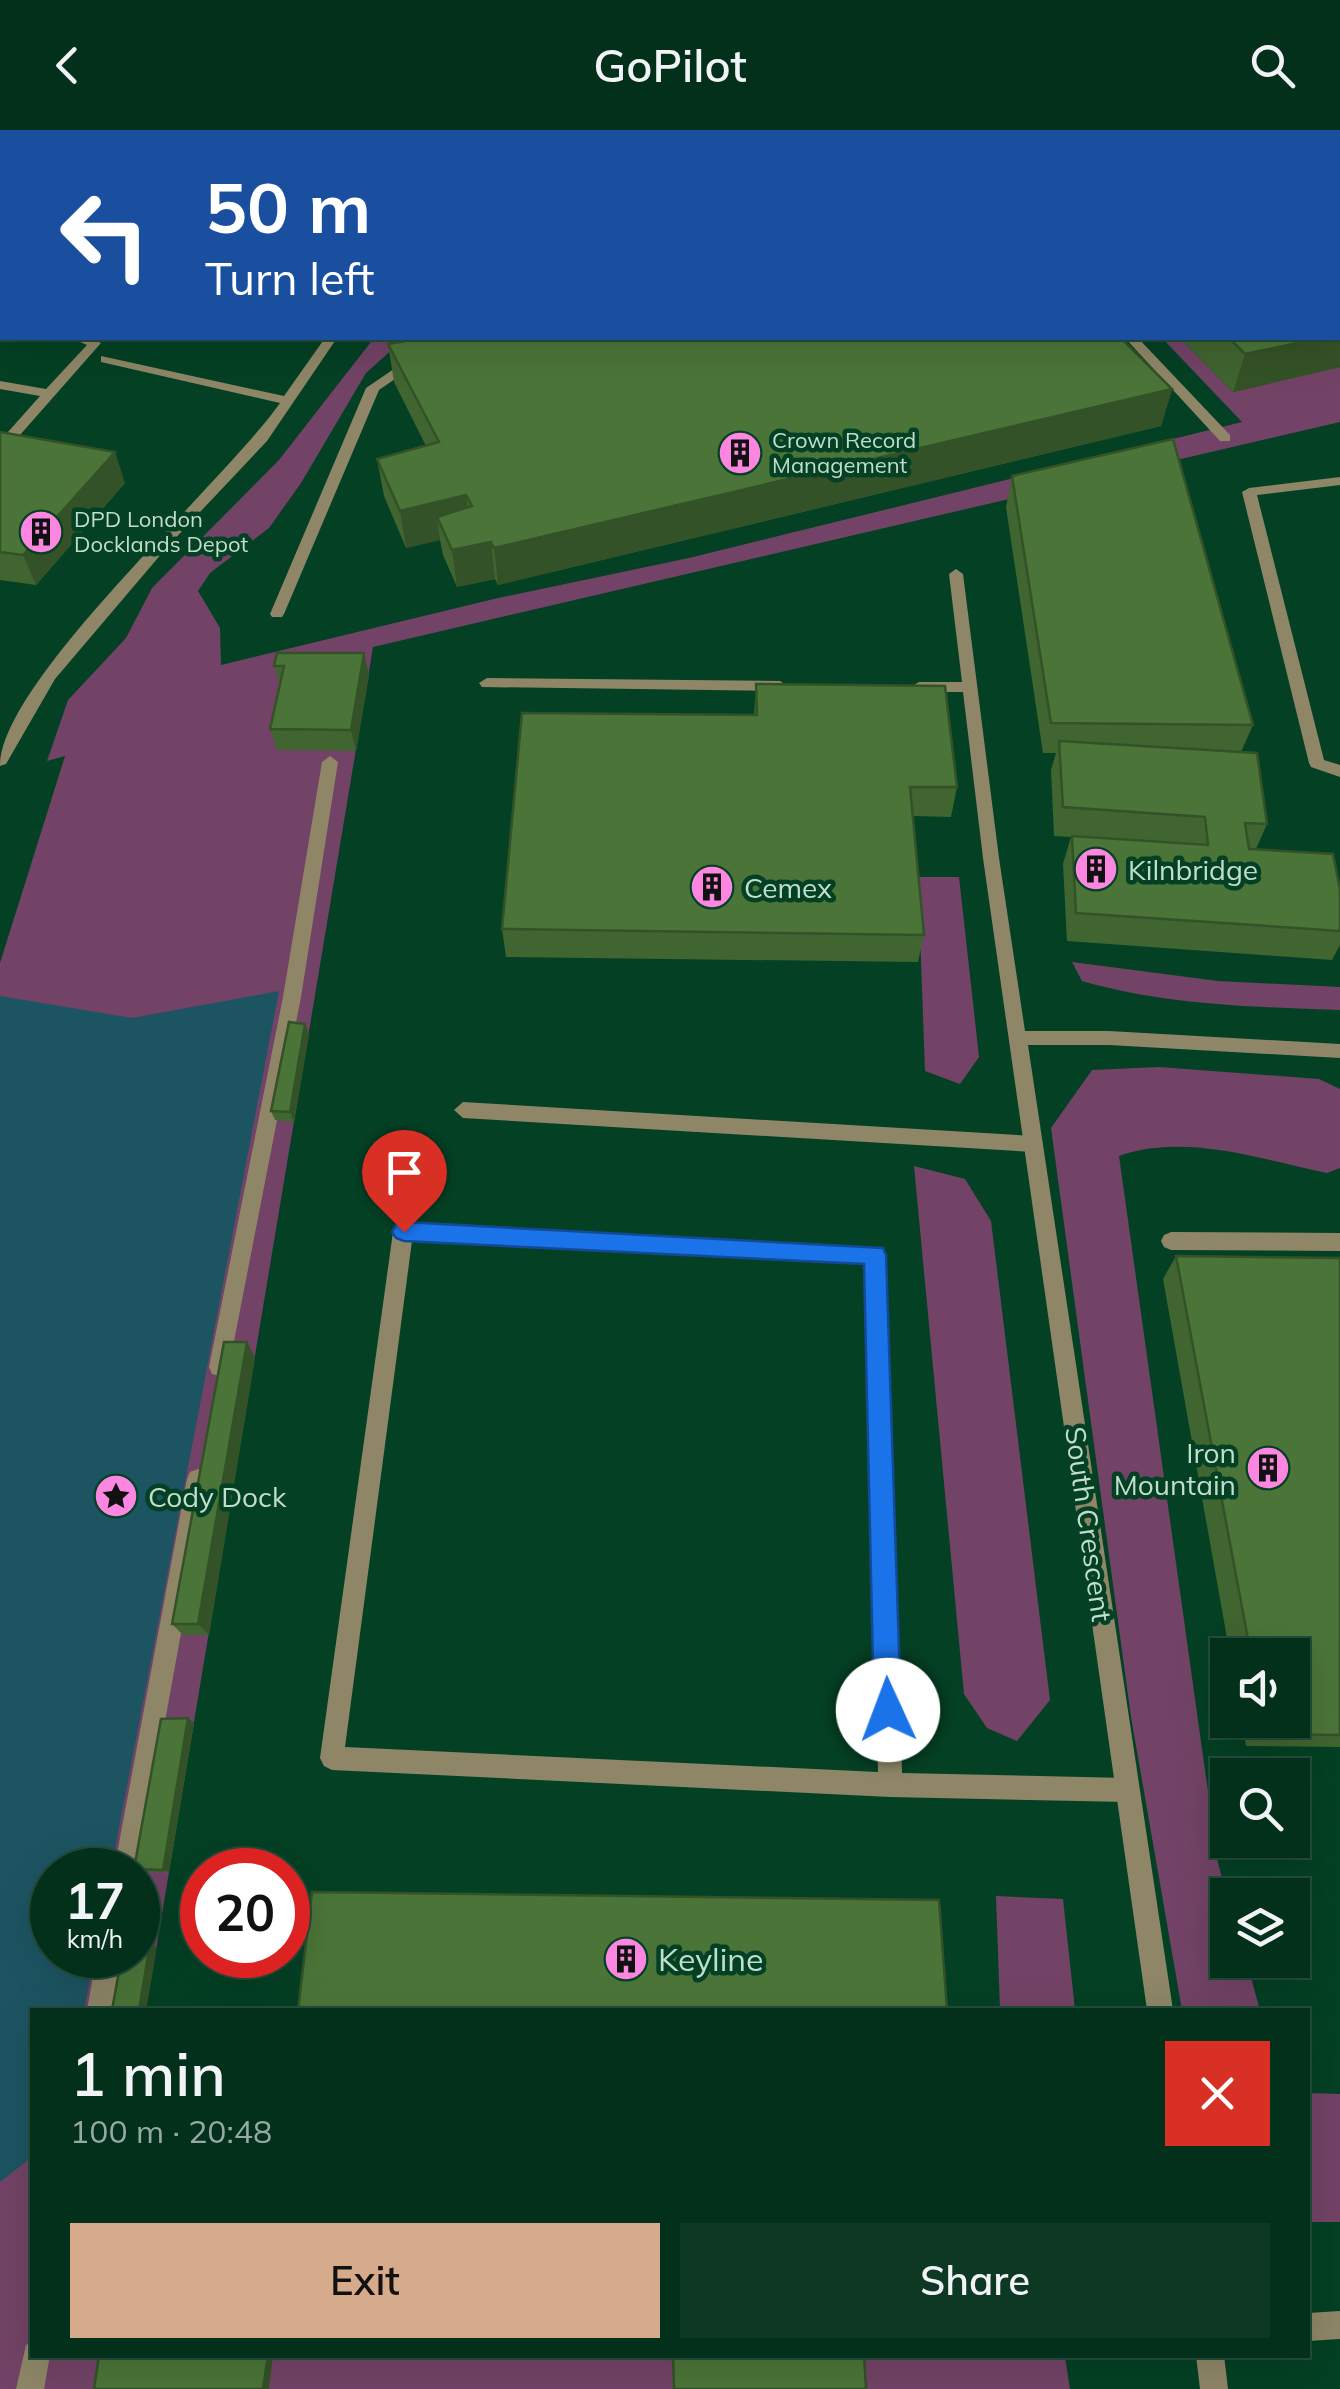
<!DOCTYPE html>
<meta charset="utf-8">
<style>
:root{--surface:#03301b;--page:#0d3824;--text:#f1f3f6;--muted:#97a9a3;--line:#244b3a;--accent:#d6ab8b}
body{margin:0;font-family:Mulish,sans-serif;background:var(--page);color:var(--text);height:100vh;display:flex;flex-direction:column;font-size:38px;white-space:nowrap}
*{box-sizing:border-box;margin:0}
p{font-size:32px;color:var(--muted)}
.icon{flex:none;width:55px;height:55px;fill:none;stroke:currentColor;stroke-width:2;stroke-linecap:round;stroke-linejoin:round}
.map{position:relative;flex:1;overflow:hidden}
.panel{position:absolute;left:30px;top:1878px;width:1280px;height:350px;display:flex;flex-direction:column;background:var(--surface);border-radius:0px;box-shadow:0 10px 40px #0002,0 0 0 2px var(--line)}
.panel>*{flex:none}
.top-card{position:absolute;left:0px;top:0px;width:1340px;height:210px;box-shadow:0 10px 40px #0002,0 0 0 2px var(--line);background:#1a4fa0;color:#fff;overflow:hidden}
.buttons{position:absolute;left:1210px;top:1508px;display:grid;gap:20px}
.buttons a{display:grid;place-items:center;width:100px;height:100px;border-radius:0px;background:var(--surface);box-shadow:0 10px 40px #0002,0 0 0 2px var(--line);font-size:50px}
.speed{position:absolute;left:30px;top:1718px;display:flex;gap:20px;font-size:50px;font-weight:700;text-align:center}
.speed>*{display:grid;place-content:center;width:130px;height:130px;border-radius:50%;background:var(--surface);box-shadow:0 10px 40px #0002,0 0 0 2px var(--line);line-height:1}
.speed small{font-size:25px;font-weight:400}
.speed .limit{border:15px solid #d22;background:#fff;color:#111}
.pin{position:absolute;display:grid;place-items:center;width:85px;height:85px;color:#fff;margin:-102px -42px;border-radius:50% 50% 50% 0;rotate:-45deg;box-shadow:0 0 10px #0007}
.pin .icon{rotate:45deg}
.me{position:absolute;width:110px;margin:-55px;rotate:358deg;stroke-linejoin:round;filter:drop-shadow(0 0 8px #0008)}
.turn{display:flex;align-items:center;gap:35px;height:210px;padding:0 40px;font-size:45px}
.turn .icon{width:130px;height:130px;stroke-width:2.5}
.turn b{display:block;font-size:70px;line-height:85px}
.round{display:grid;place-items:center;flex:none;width:105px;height:105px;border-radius:0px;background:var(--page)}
.head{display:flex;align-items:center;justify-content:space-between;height:170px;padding:0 40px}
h1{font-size:60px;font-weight:600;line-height:75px}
.button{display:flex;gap:20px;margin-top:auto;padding:20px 40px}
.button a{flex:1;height:115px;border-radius:0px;background:var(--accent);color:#111;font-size:40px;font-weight:600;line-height:115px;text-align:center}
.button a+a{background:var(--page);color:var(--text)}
header{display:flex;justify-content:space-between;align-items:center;height:130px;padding:0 40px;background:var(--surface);font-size:45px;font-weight:600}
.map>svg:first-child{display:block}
</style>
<header><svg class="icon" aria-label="back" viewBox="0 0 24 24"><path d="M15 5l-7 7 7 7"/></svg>GoPilot<svg class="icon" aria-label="search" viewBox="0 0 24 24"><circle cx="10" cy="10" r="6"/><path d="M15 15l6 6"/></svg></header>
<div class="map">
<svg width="1340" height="2259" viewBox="0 0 1340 2259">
<rect width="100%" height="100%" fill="#044024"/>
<g fill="#724366" fill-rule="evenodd">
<path d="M 374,208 L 405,208 L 366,243 L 301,353 L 269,398 L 210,443 L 198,461 L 220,498 L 221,535 L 498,468 L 689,428 L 1242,292 L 1162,208 L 1180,208 L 1233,262 L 1340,237 L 1340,292 L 373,517 L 146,1880 L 32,1880 L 32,2225 L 1077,2225 L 1065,2227 L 1070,2259 L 0,2259 L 0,833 L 65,626 L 47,631 L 68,570 L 126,508 L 152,458 L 279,330 ZM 52,1740 L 138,1740 L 138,1825 L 52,1825 Z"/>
<path d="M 918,747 L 959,747 L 979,927 L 960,954 L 925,941 Z"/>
<path d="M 1072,832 L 1218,851 L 1340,857 L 1340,880 C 1254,877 1165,875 1082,851 Z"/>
<path d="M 1159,937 L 1319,949 L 1340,959 L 1340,1038 L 1327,1043 C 1260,1029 1185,1003 1119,1026 L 1218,1733 L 1227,1766 L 1228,1830 L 1246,1830 L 1260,1880 L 1182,1880 L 1131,1587 L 1051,998 L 1092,940 Z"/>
<path d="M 914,1036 L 965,1049 L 991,1091 L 1050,1570 L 1017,1611 L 987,1598 L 964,1564 Z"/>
<path d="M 996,1766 L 1063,1769 L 1075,1880 L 1000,1880 Z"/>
<path d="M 1308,1963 L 1340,1964 L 1340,2092 L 1308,2092 Z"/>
</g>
<path fill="#1d5462" d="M 279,861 L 111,1740 L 52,1740 L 52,1825 L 95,1825 L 84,1880 L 32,1880 L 32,2027 L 0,2052 L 0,866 L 132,888 Z"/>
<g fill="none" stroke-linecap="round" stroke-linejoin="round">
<g fill="#8e8667" fill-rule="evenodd">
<path d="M 106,0 L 118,0 L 120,2 L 108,2 Z"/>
<path d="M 356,0 L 369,0 L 371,2 L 358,2 Z"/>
<path d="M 392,0 L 404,0 L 405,2 L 394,2 Z"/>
<path d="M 465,0 L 466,2 L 454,1 L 455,0 Z"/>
<path d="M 929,0 L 942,0 L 944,2 L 931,2 Z"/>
<path d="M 1071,0 L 1084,0 L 1086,2 L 1073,2 Z"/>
<rect x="0" y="40" width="2" height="6"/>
<path d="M 0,129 L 2,130 L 2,138 L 0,137 Z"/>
<rect x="0" y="146" width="2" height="8"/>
<path d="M 0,189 L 2,190 L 2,198 L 0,197 Z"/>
<path d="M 71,208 L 89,208 L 101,213 L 5,322 L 0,323 L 0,311 L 40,266 L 0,259 L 0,251 L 46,259 L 87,215 Z"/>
<path d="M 325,208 L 337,208 L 267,311 L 168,416 L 55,549 L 6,634 L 0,636 C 0,551 224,353 280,273 L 101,232 L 101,226 L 284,266 Z"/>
<path d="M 1125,208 L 1138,208 L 1230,305 L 1230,311 L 1220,311 Z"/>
<path d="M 410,228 L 421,231 L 379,260 L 284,484 L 282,487 L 272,487 L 270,484 L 366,258 Z"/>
<path d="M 1340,347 L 1340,355 L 1257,365 L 1324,630 L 1340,635 L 1340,647 L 1311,637 L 1309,633 L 1242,362 L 1249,358 Z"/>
<path d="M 956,439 L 963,444 L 999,728 L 991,734 L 983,728 L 963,562 L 919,562 L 911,557 L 919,552 L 962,552 L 949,444 Z"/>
<path d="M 487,548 L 780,551 L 788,556 L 780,561 L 482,557 L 479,553 Z"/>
<path d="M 330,626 L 338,632 L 301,867 L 229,1237 L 226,1244 L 219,1246 L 212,1244 L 209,1237 L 283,867 L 322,632 Z"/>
<path d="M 463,972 L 1033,1006 L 1040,1008 L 1043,1014 L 1040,1020 L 1033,1022 L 463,988 L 454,980 Z"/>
<path d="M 403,1094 L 882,1119 L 885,1125 L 902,1643 L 1127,1648 L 1136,1651 L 1139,1660 L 1136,1669 L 1127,1672 L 890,1667 L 332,1640 L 324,1636 L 320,1628 L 393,1102 L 396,1096 ZM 412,1111 L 865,1133 L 878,1642 L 345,1617 Z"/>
<path d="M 1171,1102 L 1340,1103 L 1340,1121 L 1171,1120 L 1164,1117 L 1161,1111 L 1164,1105 Z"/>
<path d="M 198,1339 L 206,1342 L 209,1349 L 138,1740 L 114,1740 L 187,1349 L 190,1342 Z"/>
<path d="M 97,1825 L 123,1825 L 113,1880 L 87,1880 Z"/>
<path d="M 32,2212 L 32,2225 L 50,2225 L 44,2259 L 16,2259 L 26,2215 Z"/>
</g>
<g fill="#8e8667" fill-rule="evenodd">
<path d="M 991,722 L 999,728 L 1025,901 L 1109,901 L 1340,914 L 1340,928 L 1109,915 L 1028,915 L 1173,1880 L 1147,1880 L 983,728 Z"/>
<path d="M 1340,2181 L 1340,2209 L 1308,2211 L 1308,2183 Z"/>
<path d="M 1196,2225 L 1224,2225 L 1228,2259 L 1200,2259 Z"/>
</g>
</g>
<g fill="#406530">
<path d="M 1340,126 L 1340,237 L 1233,262 L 1180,208 L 1338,208 Z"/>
<path d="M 388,214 L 1172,259 L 1161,296 L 498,455 L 495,449 L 457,457 L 443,425 L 440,410 L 406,418 L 384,366 L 377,329 L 426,316 L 394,252 Z"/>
<path d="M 0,302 L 125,353 L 36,455 L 0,450 Z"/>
<path d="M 1012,346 L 1253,595 L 1241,622 L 1267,694 L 1256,719 L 1340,760 L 1340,815 L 1332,830 L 1067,811 L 1063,734 L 1071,707 L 1054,706 L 1051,640 L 1056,623 L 1043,623 L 1006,377 Z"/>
<path d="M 364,523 L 369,545 L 356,621 L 277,620 L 270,599 L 280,555 L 274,536 Z"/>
<path d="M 756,554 L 957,657 L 951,687 L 913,686 L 924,805 L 918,832 L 506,827 L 502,799 L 754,585 Z"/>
<path d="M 305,894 L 309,904 L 294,992 L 275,990 L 271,981 Z"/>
<path d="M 1176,1126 L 1340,1128 L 1340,1617 L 1246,1616 L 1242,1590 L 1292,1590 L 1292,1525 L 1230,1525 L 1163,1149 Z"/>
<path d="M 255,1227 L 209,1505 L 183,1505 L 172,1494 Z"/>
<path d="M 194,1593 L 169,1742 L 140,1742 L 134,1739 Z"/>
</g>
<g fill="#345227">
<path d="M 1340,203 L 1340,237 L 1233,262 L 1245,224 L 1320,208 L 1338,208 L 1338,204 Z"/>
<path d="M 1172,259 L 1161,296 L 498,455 L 494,418 Z"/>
<path d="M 115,322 L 125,353 L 36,455 L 23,425 Z"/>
<path d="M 466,365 L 471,402 L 437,387 L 440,410 L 406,418 L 400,381 Z"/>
<path d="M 491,412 L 495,449 L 457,457 L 452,420 Z"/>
<path d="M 364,523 L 369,545 L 356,621 L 351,600 Z"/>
<path d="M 305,894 L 309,904 L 294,992 L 290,982 Z"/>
<path d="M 247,1212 L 255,1227 L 209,1505 L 198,1494 Z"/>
<path d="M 188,1588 L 194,1593 L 169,1742 L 163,1740 Z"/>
<path d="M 150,1814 L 157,1817 L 146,1880 L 139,1880 Z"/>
<path d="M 268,2225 L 273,2225 L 269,2259 L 263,2259 Z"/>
</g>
<g fill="#4b7538" stroke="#345227" stroke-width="2.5">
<path d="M 1338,124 L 1340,126 L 1340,203 L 1338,204 Z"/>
<path d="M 423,208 L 1121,208 L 1172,259 L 494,418 L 491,412 L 452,420 L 437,387 L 472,376 L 466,365 L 400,381 L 377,329 L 439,312 L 388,214 Z"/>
<path d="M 1229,208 L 1320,208 L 1245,224 Z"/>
<path d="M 0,302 L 115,322 L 23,425 L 0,422 Z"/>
<path d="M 1173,309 L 1253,595 L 1051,593 L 1012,346 Z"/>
<path d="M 277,523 L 364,523 L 351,600 L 270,599 L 284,536 L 274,536 Z"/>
<path d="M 756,554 L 945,556 L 957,657 L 910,657 L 924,805 L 502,799 L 522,583 L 757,585 Z"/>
<path d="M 1059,611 L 1257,623 L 1267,694 L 1245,693 L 1249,719 L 1333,724 L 1340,760 L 1340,801 L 1076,783 L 1072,706 L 1208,715 L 1205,687 L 1063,677 Z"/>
<path d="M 289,892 L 305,894 L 290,982 L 271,981 Z"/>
<path d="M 1176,1126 L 1340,1128 L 1340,1605 L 1265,1604 L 1263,1590 L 1292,1590 L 1292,1525 L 1251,1525 Z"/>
<path d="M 224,1212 L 247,1212 L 198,1494 L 172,1494 Z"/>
<path d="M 188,1588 L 163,1740 L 134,1739 L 161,1589 Z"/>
<path d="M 312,1762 L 939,1770 L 947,1880 L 298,1880 Z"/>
<path d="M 138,1814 L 150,1814 L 139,1880 L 112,1880 L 122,1825 L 138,1825 Z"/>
<path d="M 99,2225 L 268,2225 L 263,2259 L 94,2259 Z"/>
<path d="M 673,2225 L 864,2225 L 866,2259 L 674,2259 Z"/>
</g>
<path fill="#1a73e8" stroke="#114b97" stroke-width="2.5" d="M 404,1092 L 883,1118 L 886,1125 L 901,1580 L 897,1589 L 888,1593 L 878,1589 L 874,1580 L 864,1134 L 404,1111 L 396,1108 L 392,1102 L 396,1095 Z"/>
<defs>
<g id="building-disc" transform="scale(2.25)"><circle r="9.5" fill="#fd86e1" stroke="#044024"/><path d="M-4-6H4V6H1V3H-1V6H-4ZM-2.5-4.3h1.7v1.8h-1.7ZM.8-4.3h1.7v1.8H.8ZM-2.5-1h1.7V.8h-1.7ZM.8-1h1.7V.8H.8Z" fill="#111"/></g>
<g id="sight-disc" transform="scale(2.25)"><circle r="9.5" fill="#fd86e1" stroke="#044024"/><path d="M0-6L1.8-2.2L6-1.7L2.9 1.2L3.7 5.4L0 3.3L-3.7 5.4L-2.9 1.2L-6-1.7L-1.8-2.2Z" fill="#111"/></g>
</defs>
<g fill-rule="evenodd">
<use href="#building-disc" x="740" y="323"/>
<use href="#building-disc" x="41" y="402"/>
<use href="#building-disc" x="1096" y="739"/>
<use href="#building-disc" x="712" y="757"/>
<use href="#building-disc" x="1268" y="1338"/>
<use href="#sight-disc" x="116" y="1366"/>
<use href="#building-disc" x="626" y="1829"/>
</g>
<g text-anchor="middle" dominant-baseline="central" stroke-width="9" stroke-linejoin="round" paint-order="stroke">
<g font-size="22" fill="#c1ddcb" stroke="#044024" text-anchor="start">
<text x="772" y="310">Crown Record<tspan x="772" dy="25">Management</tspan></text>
<text x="74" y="389">DPD London<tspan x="74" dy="25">Docklands Depot</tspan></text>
</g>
<g font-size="28" fill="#c1ddcb" stroke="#044024" text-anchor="start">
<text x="1128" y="739">Kilnbridge</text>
<text x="744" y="757">Cemex</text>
<text x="1236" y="1322" text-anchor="end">Iron<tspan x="1236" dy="32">Mountain</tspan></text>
<text x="148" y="1366">Cody Dock</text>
</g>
<g font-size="28" fill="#c1ddcb" stroke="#044024">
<text transform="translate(1089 1394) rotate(82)">South Crescent</text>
</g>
<g font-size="32" fill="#c1ddcb" stroke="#044024" text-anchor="start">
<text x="658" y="1829">Keyline</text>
</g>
</g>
</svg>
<div class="buttons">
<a><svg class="icon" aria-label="sound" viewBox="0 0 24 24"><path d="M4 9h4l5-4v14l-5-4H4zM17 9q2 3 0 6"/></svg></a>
<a><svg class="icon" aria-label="search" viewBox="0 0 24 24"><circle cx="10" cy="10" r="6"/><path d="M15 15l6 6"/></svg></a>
<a><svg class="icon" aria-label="layers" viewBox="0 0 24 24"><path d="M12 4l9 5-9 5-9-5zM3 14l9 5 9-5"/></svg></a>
</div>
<div class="speed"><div>17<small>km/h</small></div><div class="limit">20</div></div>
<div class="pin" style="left:404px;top:1102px;background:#d93025"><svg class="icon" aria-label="arrive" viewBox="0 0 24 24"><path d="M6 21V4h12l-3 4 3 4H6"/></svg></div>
<svg class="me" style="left:888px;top:1580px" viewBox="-20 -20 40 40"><circle r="19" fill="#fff"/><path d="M0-13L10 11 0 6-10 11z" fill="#1a73e8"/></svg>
<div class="top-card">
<div class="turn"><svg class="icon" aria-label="left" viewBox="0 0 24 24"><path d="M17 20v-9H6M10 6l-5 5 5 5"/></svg><div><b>50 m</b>Turn left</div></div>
</div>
<section class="panel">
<div class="head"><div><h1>1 min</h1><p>100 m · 20:48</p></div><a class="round" style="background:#d93025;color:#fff"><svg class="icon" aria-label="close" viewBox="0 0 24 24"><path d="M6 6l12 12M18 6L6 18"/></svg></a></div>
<div class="button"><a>Exit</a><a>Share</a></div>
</section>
</div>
